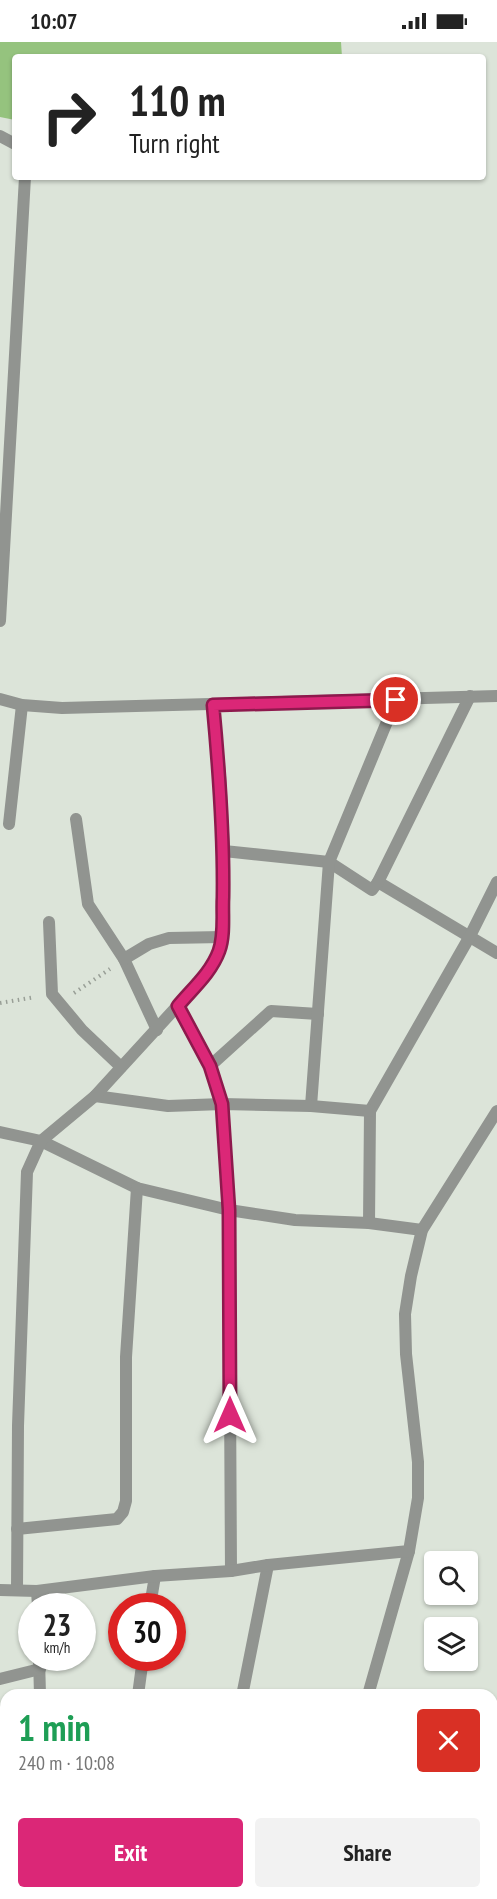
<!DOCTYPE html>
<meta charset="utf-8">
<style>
:root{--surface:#fff;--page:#f2f2f2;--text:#222;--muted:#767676;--accent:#db2777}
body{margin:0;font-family:"PT Sans Narrow",sans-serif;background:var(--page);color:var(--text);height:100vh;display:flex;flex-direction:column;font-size:22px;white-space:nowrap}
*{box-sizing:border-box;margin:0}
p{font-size:20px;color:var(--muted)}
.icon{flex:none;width:33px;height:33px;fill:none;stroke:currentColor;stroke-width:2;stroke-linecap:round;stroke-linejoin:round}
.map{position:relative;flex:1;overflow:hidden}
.side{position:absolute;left:0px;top:1647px;width:498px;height:210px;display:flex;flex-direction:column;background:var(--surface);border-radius:18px 18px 0 0;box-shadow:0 2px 4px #0004}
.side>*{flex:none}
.hud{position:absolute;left:12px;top:12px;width:474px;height:126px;border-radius:6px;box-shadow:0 2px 4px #0004;background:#fff;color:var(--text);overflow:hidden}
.fabs{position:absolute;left:424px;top:1509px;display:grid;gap:12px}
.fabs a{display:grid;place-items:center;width:54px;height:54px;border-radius:6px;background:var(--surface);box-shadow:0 2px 4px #0004;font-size:30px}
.speed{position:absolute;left:18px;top:1551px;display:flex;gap:12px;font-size:30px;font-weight:700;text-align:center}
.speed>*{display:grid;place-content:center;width:78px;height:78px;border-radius:50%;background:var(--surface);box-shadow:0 2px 4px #0004;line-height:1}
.speed small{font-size:15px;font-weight:400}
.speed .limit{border:9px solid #d22;background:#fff;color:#111}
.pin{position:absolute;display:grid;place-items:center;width:51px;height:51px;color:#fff;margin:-26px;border:3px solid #fff;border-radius:50%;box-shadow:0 2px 6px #0007}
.me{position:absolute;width:66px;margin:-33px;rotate:0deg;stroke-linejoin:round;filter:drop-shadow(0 0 4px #0008)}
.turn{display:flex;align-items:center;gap:21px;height:126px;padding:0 18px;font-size:27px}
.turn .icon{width:78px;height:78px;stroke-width:2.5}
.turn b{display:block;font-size:42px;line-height:51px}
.round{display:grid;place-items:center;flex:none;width:63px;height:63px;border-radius:6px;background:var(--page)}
.overview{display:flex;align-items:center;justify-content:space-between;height:102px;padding:0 18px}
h1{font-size:36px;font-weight:800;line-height:45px;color:#1e9e55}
.action{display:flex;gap:12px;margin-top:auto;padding:12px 18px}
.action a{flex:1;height:69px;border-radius:6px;background:var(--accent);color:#fff;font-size:24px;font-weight:800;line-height:69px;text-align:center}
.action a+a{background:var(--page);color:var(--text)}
.status{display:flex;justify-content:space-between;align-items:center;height:42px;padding:0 30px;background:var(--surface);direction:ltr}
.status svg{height:16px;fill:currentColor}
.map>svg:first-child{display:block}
</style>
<div class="status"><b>10:07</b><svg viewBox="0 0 49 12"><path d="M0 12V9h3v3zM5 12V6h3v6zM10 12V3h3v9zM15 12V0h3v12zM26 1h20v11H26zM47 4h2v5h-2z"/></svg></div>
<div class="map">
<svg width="497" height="1857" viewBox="0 0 497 1857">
<rect width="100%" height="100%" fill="#dce4d9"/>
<path fill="#95c37e" d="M 0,0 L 341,0 L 342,15 L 15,15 L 15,78 L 0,75 Z"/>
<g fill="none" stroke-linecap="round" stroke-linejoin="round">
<g stroke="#999f97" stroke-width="4" stroke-dasharray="1.5 4.5" stroke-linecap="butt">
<path d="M 74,951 L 110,927"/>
<path d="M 0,961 L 35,955"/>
</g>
<g stroke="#919490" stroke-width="12">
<path d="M 76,777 L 88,862 L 124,917 L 157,988"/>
<path d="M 9,782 L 22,663"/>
<path d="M 224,809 L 329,820 L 372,848 L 378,840 L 497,911"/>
<path d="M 378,840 L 470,654"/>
<path d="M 210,1024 L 271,969 L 318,972"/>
<path d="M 311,1064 L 329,820 L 396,658"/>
<path d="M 369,1181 L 370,1069 L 470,894 L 497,840"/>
</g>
<g stroke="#919490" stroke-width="12">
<path d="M 0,94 L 15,102"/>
<path d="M 0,579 L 25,135"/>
<path d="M 49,880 L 52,952 L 82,988 L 121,1025"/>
<path d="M 124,917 L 149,902 L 169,896 L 222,895"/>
<path d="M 178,964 L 210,1024 L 222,1062 L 229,1168 L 231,1529"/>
<path d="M 95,1054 L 168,1064 L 222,1062 L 311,1064 L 370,1069"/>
<path d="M 0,1090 L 41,1099 L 137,1146 L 229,1168 L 295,1178 L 369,1181 L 422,1188"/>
<path d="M 17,1487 L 117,1477 L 123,1470 L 126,1459 L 126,1315 L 137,1146"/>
<path d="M 17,1548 L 18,1384 L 27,1130 L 41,1099 L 95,1054 L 203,936 L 216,917 L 222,895 L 224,809 L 220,733 L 213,663"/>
<path d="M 37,1549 L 38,1564"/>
<path d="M 150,1564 L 155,1534"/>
<path d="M 39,1616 L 40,1653"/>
<path d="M 0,1637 L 40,1627"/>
<path d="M 138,1653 L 143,1616"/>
<path d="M 245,1653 L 243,1649 L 268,1523"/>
<path d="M 368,1653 L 409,1509"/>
<path d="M 0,1782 L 6,1781"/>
<path d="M 319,1857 L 321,1851"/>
</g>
<g stroke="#919490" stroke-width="12">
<path d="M 0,657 L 22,663 L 62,666 L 497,654"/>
<path d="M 0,1548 L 37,1549 L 155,1534 L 231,1529 L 268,1523 L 409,1509 L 418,1456 L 418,1420 L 406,1312 L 405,1272 L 411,1234 L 422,1188 L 497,1069"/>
</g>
</g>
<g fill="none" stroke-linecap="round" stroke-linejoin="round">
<g stroke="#8e194d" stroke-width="15">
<path id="route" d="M 230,1373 L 229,1168 L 222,1062 L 210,1024 L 178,964 C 192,947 211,931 219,909 C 225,893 222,872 223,855 C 224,790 219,727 213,663 L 396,658"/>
</g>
<use href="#route" stroke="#db2777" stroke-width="10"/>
</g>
</svg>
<div class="fabs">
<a><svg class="icon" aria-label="search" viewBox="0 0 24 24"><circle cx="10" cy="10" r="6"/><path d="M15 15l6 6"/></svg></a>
<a><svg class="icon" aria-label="layers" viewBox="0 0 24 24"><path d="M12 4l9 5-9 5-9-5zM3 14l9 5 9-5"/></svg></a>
</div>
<div class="speed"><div>23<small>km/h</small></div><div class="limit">30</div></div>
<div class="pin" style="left:396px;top:658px;background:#d93025"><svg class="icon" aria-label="arrive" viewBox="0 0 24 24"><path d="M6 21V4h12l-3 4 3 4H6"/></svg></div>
<svg class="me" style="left:230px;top:1373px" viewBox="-20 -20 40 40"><path d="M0-17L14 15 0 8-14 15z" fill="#db2777" stroke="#fff" stroke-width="4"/></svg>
<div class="hud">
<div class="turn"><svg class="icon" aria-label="right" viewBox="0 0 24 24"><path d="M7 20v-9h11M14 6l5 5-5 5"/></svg><div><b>110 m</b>Turn right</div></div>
</div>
<section class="side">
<div class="overview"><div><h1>1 min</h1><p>240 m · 10:08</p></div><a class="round" style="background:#d93025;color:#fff"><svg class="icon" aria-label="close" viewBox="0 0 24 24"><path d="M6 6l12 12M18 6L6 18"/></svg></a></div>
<div class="action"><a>Exit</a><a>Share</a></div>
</section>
</div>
